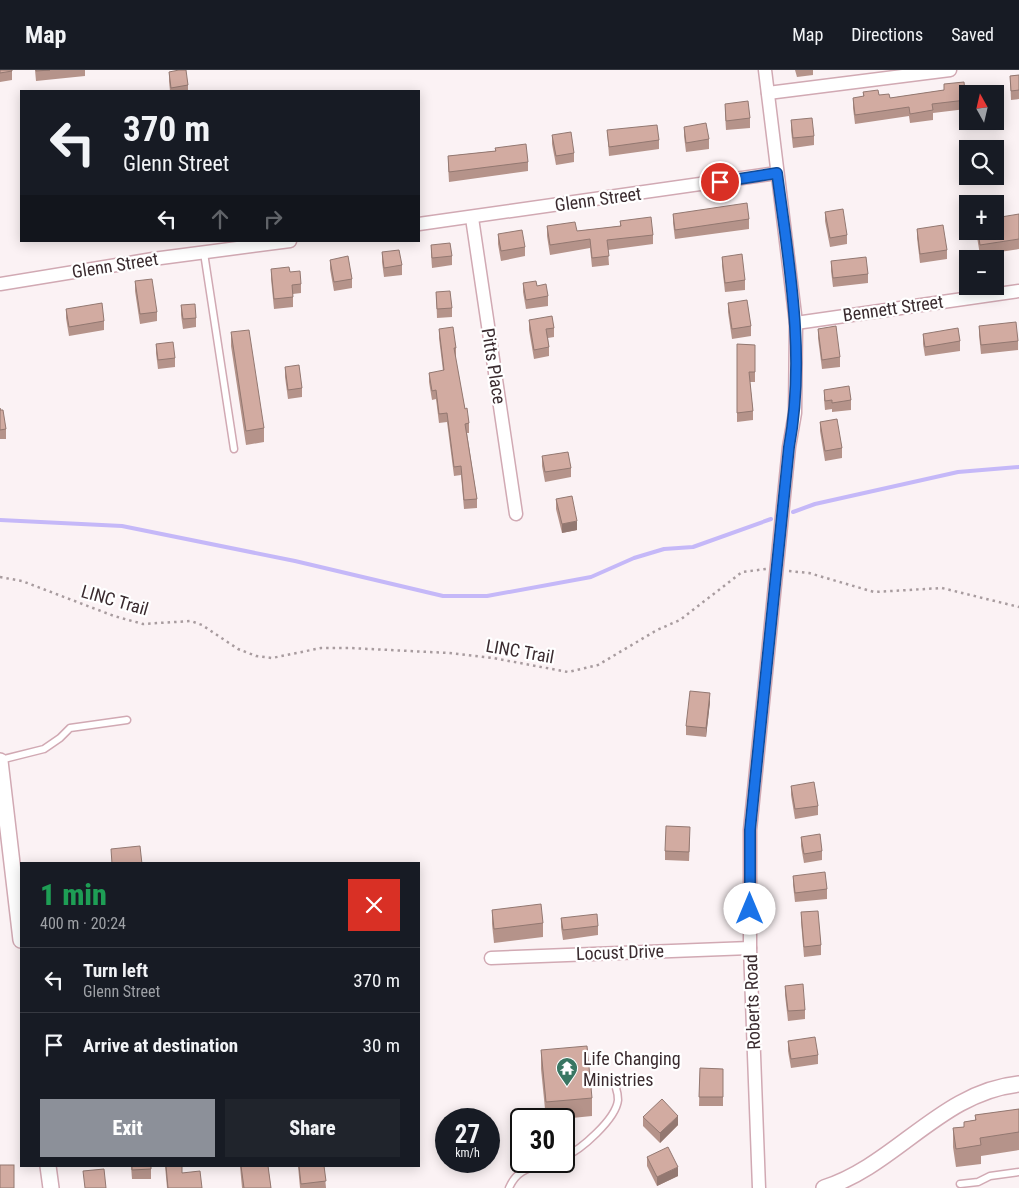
<!DOCTYPE html>
<meta charset="utf-8">
<style>
:root{--surface:#171b24;--page:#20242c;--text:#f1f3f6;--muted:#9ea1a6;--line:#363941;--accent:#8c9099}
body{margin:0;font-family:"Roboto Condensed",sans-serif;background:var(--page);color:var(--text);height:100vh;display:flex;flex-direction:column;font-size:19px;white-space:nowrap}
*{box-sizing:border-box;margin:0}
p{font-size:16px;color:var(--muted)}
.icon{flex:none;width:28px;height:28px;fill:none;stroke:currentColor;stroke-width:2;stroke-linecap:round;stroke-linejoin:round}
.map{position:relative;flex:1;overflow:hidden}
.sheet{position:absolute;left:20px;top:792px;width:400px;height:305px;display:flex;flex-direction:column;background:var(--surface);border-radius:0px;box-shadow:0 2px 12px #0003}
.sheet>*{flex:none}
.hud{position:absolute;left:20px;top:20px;width:400px;height:152px;border-radius:0px;box-shadow:0 2px 12px #0003;background:#171b24;color:var(--text);overflow:hidden}
.needle{width:32px;rotate:352deg}
.buttons{position:absolute;left:959px;top:15px;display:grid;gap:10px}
.buttons a{display:grid;place-items:center;width:45px;height:45px;border-radius:0px;background:var(--surface);box-shadow:0 2px 12px #0003;font-size:25px}
.speed{position:absolute;left:435px;top:1038px;display:flex;gap:10px;font-size:25px;font-weight:700;text-align:center}
.speed>*{display:grid;place-content:center;width:65px;height:65px;border-radius:50%;background:var(--surface);box-shadow:0 2px 12px #0003;line-height:1}
.speed small{font-size:12px;font-weight:400}
.speed .limit{border:2px solid #111;border-radius:8px;background:#fff;color:#111}
.pin{position:absolute;display:grid;place-items:center;width:42px;height:42px;color:#fff;margin:-21px;border:2px solid #fff;border-radius:50%;box-shadow:0 1px 5px #0007}
.me{position:absolute;width:55px;margin:-28px;rotate:0deg;stroke-linejoin:round;filter:drop-shadow(0 0 4px #0008)}
.turn{display:flex;align-items:center;gap:18px;height:105px;padding:0 20px;font-size:22px}
.turn .icon{width:65px;height:65px;stroke-width:2.5}
.turn b{display:block;font-size:35px;line-height:42px}
.lanes{display:flex;align-items:center;height:48px;padding:0 20px;background:#0003;justify-content:center;gap:25px;direction:ltr}
.lanes .off{opacity:.35}
.round{display:grid;place-items:center;flex:none;width:52px;height:52px;border-radius:0px;background:var(--page)}
.overview{display:flex;align-items:center;justify-content:space-between;height:85px;padding:0 20px}
h1{font-size:30px;font-weight:800;line-height:38px;color:#1e9e55}
.action{display:flex;gap:10px;margin-top:auto;padding:10px 20px}
.action a{flex:1;height:58px;border-radius:0px;background:var(--accent);color:#fff;font-size:20px;font-weight:800;line-height:58px;text-align:center}
.action a+a{background:var(--page);color:var(--text)}
ul{padding:0;list-style:none}
li{display:flex;align-items:center;gap:15px;height:65px;padding:0 20px;border-top:1px solid var(--line)}
li div{flex:1}
li b{display:block;font-size:19px}
li em{font-style:normal}
header{display:flex;align-items:center;gap:30px;box-sizing:border-box;height:70px;padding:0 25px;background:var(--surface);border-bottom:1px solid var(--line)}
header strong{font-size:24px}
nav{display:flex;gap:28px;margin-inline-start:auto;font-size:18px}
.map>svg:first-child{display:block}
</style>
<header>
<strong>Map</strong>
<nav><a>Map</a><a>Directions</a><a>Saved</a></nav>
</header>
<div class="map">
<svg width="1019" height="1118" viewBox="0 0 1019 1118">
<rect width="100%" height="100%" fill="#fbf2f4"/>
<g fill="none" stroke-linecap="round" stroke-linejoin="round">
<g stroke="#c5b8f8" stroke-width="4">
<path d="M 793,442 L 815,434 L 958,402 L 1019,397"/>
<path d="M 0,450 L 122,456 L 295,491 L 443,526 L 487,526 L 591,507 L 634,488 L 664,479 L 693,477 L 771,449"/>
</g>
<g stroke="#d1a9b3" stroke-width="9">
<g id="service">
<path d="M 204,183 L 234,379"/>
<path d="M 0,690 L 44,679 L 60,668 L 70,658 L 127,650"/>
<path d="M 564,1087 C 581,1080 616,1049 618,1030 C 618,1026 617,1021 616,1018"/>
<path d="M 960,1114 L 978,1112 L 990,1106 L 1019,1102"/>
<path d="M 509,1118 C 518,1097 533,1098 553,1091"/>
</g>
</g>
<g stroke="#d1a9b3" stroke-width="15">
<g id="minor">
<path d="M 768,23 L 950,0"/>
<path d="M 472,148 L 516,444"/>
<path d="M 419,154 L 777,103"/>
<path d="M 0,214 L 153,189 L 290,171"/>
<path d="M 796,253 L 1019,221"/>
<path d="M 491,888 L 750,878"/>
<path d="M 759,1118 L 750,878 L 750,760 L 789,377 L 795,343 L 796,253 L 765,0"/>
</g>
</g>
<g stroke="#d1a9b3" stroke-width="18">
<g id="tertiary">
<path d="M 0,691 L 21,870"/>
<path d="M 48,1096 L 51,1118"/>
<path d="M 824,1118 C 896,1095 941,1022 1019,1014"/>
</g>
</g>
<g stroke="#a89c9f" stroke-width="2.5" stroke-dasharray="2.5 4" stroke-linecap="butt">
<path d="M 789,501 L 809,503 L 874,522 L 942,518 L 1019,537"/>
<path d="M 0,507 L 22,511 L 114,546 L 143,554 L 191,551 L 202,555 L 238,579 L 256,586 L 272,588 L 321,578 L 350,578 L 449,583 L 493,588 L 568,602 L 598,595 L 657,560 L 680,550 L 742,502 L 766,499"/>
</g>
<use href="#service" stroke="#fff" stroke-width="6"/>
<use href="#minor" stroke="#fff" stroke-width="12"/>
<use href="#tertiary" stroke="#fff" stroke-width="15"/>
</g>
<g fill="#b5938a">
<path d="M 0,0 L 12,0 L 12,10 L 0,12 Z"/>
<path d="M 35,0 L 85,0 L 85,6 L 36,11 Z"/>
<path d="M 795,0 L 813,0 L 813,5 L 797,7 Z"/>
<path d="M 169,2 L 188,15 L 188,21 L 170,21 L 169,11 Z"/>
<path d="M 1019,5 L 1019,29 L 1011,30 L 1010,6 Z"/>
<path d="M 944,14 L 966,30 L 966,39 L 933,43 L 933,50 L 910,53 L 909,46 L 855,54 L 853,38 L 853,28 L 863,27 L 863,22 L 879,25 L 890,28 L 944,20 Z"/>
<path d="M 725,34 L 750,48 L 750,58 L 726,60 L 725,43 Z"/>
<path d="M 791,50 L 814,66 L 814,75 L 793,78 L 791,60 Z"/>
<path d="M 684,57 L 709,69 L 709,79 L 686,82 L 684,66 Z"/>
<path d="M 607,60 L 659,70 L 659,79 L 609,86 Z"/>
<path d="M 552,65 L 574,83 L 574,92 L 556,95 L 552,74 Z"/>
<path d="M 495,78 L 528,92 L 528,101 L 449,112 L 448,95 L 448,86 L 495,81 Z"/>
<path d="M 419,85 L 420,94 L 420,103 L 419,103 Z"/>
<path d="M 825,142 L 847,165 L 847,174 L 830,177 L 825,151 Z"/>
<path d="M 673,144 L 749,149 L 749,159 L 675,169 L 673,153 Z"/>
<path d="M 1019,144 L 1019,179 L 980,185 L 976,161 L 995,161 Z"/>
<path d="M 620,151 L 653,165 L 653,174 L 608,180 L 609,195 L 592,197 L 590,178 L 550,185 L 547,166 L 547,156 L 577,161 L 620,156 Z"/>
<path d="M 917,159 L 947,180 L 947,189 L 920,193 L 917,168 Z"/>
<path d="M 498,164 L 525,177 L 525,186 L 501,191 L 498,174 Z"/>
<path d="M 431,175 L 452,186 L 452,195 L 432,198 L 431,184 Z"/>
<path d="M 382,182 L 402,195 L 402,205 L 384,207 L 382,192 Z"/>
<path d="M 722,187 L 745,210 L 745,220 L 725,222 L 722,196 Z"/>
<path d="M 330,190 L 352,209 L 352,218 L 334,221 L 330,199 Z"/>
<path d="M 831,191 L 868,204 L 868,213 L 833,217 L 831,201 Z"/>
<path d="M 271,199 L 290,202 L 301,214 L 301,223 L 293,224 L 293,237 L 274,239 L 271,209 Z"/>
<path d="M 135,211 L 157,242 L 157,251 L 140,254 L 135,221 Z"/>
<path d="M 523,213 L 537,216 L 548,226 L 548,236 L 526,239 L 523,222 Z"/>
<path d="M 436,222 L 452,238 L 452,247 L 437,248 Z"/>
<path d="M 728,233 L 751,256 L 751,266 L 732,269 L 728,242 Z"/>
<path d="M 181,235 L 196,248 L 196,257 L 183,259 L 181,245 Z"/>
<path d="M 66,239 L 104,251 L 104,260 L 69,266 L 66,248 Z"/>
<path d="M 529,250 L 554,258 L 554,267 L 548,268 L 549,277 L 549,286 L 534,289 L 529,260 Z"/>
<path d="M 979,256 L 1018,271 L 1018,280 L 981,284 L 979,265 Z"/>
<path d="M 439,259 L 456,278 L 456,287 L 455,287 L 465,339 L 469,353 L 469,363 L 467,363 L 477,429 L 477,438 L 464,439 L 461,405 L 454,406 L 447,352 L 439,353 L 436,329 L 432,330 L 429,312 L 429,303 L 443,301 L 439,268 Z"/>
<path d="M 818,259 L 840,287 L 840,297 L 822,299 L 818,268 Z"/>
<path d="M 231,262 L 264,358 L 264,372 L 246,375 L 231,276 Z"/>
<path d="M 923,264 L 960,271 L 960,281 L 925,286 L 923,274 Z"/>
<path d="M 156,274 L 175,288 L 175,297 L 158,299 L 156,283 Z"/>
<path d="M 737,274 L 755,275 L 755,312 L 750,312 L 753,341 L 753,350 L 737,352 Z"/>
<path d="M 285,297 L 302,318 L 302,327 L 288,329 L 285,307 Z"/>
<path d="M 824,320 L 851,330 L 851,340 L 832,342 L 832,339 L 825,340 L 824,329 Z"/>
<path d="M 0,338 L 6,359 L 6,369 L 0,369 Z"/>
<path d="M 820,352 L 842,378 L 842,388 L 825,391 L 820,361 Z"/>
<path d="M 542,386 L 571,398 L 571,407 L 545,412 L 542,396 Z"/>
<path d="M 556,429 L 577,460 L 562,463 L 556,439 Z"/>
<path d="M 710,632 L 706,667 L 686,665 L 686,656 Z"/>
<path d="M 791,716 L 818,736 L 818,745 L 795,749 L 791,725 Z"/>
<path d="M 690,767 L 689,791 L 665,790 L 665,781 Z"/>
<path d="M 801,767 L 822,781 L 822,790 L 804,793 L 801,776 Z"/>
<path d="M 793,806 L 827,819 L 827,829 L 795,832 L 793,815 Z"/>
<path d="M 492,840 L 543,853 L 543,867 L 494,873 L 492,854 Z"/>
<path d="M 801,842 L 821,875 L 821,885 L 804,887 L 801,852 Z"/>
<path d="M 561,848 L 598,856 L 598,865 L 563,870 L 561,857 Z"/>
<path d="M 785,916 L 805,940 L 805,949 L 788,951 L 785,925 Z"/>
<path d="M 788,971 L 818,985 L 818,994 L 791,998 L 788,981 Z"/>
<path d="M 541,980 L 592,1028 L 592,1046 L 562,1049 L 546,1049 L 541,999 Z"/>
<path d="M 700,998 L 723,999 L 723,1036 L 699,1036 Z"/>
<path d="M 1019,1039 L 1019,1080 L 981,1086 L 981,1094 L 956,1097 L 953,1077 L 953,1058 L 964,1057 L 964,1052 L 975,1050 L 975,1045 Z"/>
<path d="M 643,1047 L 678,1055 L 660,1073 L 643,1056 Z"/>
<path d="M 647,1087 L 678,1106 L 657,1116 L 647,1096 Z"/>
<path d="M 131,1096 L 151,1096 L 151,1109 L 132,1109 Z"/>
<path d="M 165,1096 L 182,1096 L 182,1103 L 202,1118 L 167,1118 Z"/>
<path d="M 240,1096 L 268,1096 L 271,1118 L 242,1118 Z"/>
<path d="M 298,1096 L 324,1096 L 326,1118 L 300,1118 Z"/>
</g>
<g fill="#937871">
<path d="M 577,451 L 577,460 L 562,463 L 562,454 Z"/>
<path d="M 710,623 L 710,632 L 706,667 L 706,658 Z"/>
<path d="M 678,1046 L 678,1055 L 660,1073 L 660,1063 Z"/>
<path d="M 678,1097 L 678,1106 L 657,1116 L 657,1107 Z"/>
</g>
<g fill="#d2aba1" stroke="#937871">
<path d="M 0,0 L 12,0 L 12,1 L 0,3 Z"/>
<path d="M 36,0 L 50,0 L 36,1 Z"/>
<path d="M 179,0 L 186,0 L 188,15 L 171,18 L 169,2 Z"/>
<path d="M 1019,5 L 1019,20 L 1011,21 L 1010,6 Z"/>
<path d="M 964,12 L 966,30 L 932,34 L 933,40 L 910,44 L 909,37 L 855,45 L 853,28 L 864,26 L 863,22 L 878,20 L 879,25 L 889,24 L 890,28 L 944,20 L 944,14 Z"/>
<path d="M 748,31 L 750,48 L 726,51 L 725,34 Z"/>
<path d="M 812,48 L 814,66 L 793,68 L 791,50 Z"/>
<path d="M 706,53 L 709,69 L 686,73 L 684,57 Z"/>
<path d="M 657,55 L 659,70 L 609,77 L 607,60 Z"/>
<path d="M 571,62 L 574,83 L 556,86 L 552,65 Z"/>
<path d="M 526,74 L 528,92 L 449,102 L 448,86 L 496,81 L 495,78 Z"/>
<path d="M 747,133 L 749,149 L 675,160 L 673,144 Z"/>
<path d="M 843,139 L 847,165 L 830,168 L 825,142 Z"/>
<path d="M 1019,144 L 1019,169 L 980,175 L 978,161 L 995,161 L 995,148 Z"/>
<path d="M 651,147 L 653,165 L 607,170 L 609,186 L 592,188 L 590,169 L 550,175 L 547,156 L 575,152 L 577,161 L 621,156 L 620,151 Z"/>
<path d="M 943,155 L 947,180 L 920,184 L 917,159 Z"/>
<path d="M 522,160 L 525,177 L 501,181 L 498,164 Z"/>
<path d="M 450,173 L 452,186 L 432,188 L 431,175 Z"/>
<path d="M 399,180 L 402,195 L 384,198 L 382,182 Z"/>
<path d="M 742,184 L 745,210 L 725,213 L 722,187 Z"/>
<path d="M 348,186 L 352,209 L 334,212 L 330,190 Z"/>
<path d="M 866,187 L 868,204 L 833,208 L 831,191 Z"/>
<path d="M 289,197 L 290,202 L 300,201 L 301,214 L 292,215 L 293,227 L 274,229 L 271,199 Z"/>
<path d="M 152,209 L 157,242 L 140,244 L 135,211 Z"/>
<path d="M 536,211 L 537,216 L 546,214 L 548,226 L 526,230 L 523,213 Z"/>
<path d="M 450,221 L 452,238 L 437,239 L 436,222 Z"/>
<path d="M 747,230 L 751,256 L 732,259 L 728,233 Z"/>
<path d="M 102,233 L 104,251 L 69,257 L 66,239 Z"/>
<path d="M 195,234 L 196,248 L 183,249 L 181,235 Z"/>
<path d="M 552,246 L 554,258 L 546,259 L 549,277 L 534,280 L 529,250 Z"/>
<path d="M 1016,252 L 1018,271 L 981,275 L 979,256 Z"/>
<path d="M 836,256 L 840,287 L 822,290 L 818,259 Z"/>
<path d="M 453,257 L 456,278 L 454,278 L 465,339 L 467,338 L 469,353 L 465,354 L 477,429 L 464,430 L 461,396 L 454,397 L 447,343 L 439,344 L 436,320 L 432,321 L 429,303 L 444,300 L 439,259 Z"/>
<path d="M 958,258 L 960,271 L 925,277 L 923,264 Z"/>
<path d="M 249,260 L 264,358 L 246,361 L 231,262 Z"/>
<path d="M 173,272 L 175,288 L 158,290 L 156,274 Z"/>
<path d="M 737,274 L 755,275 L 755,302 L 749,302 L 753,341 L 737,343 Z"/>
<path d="M 299,295 L 302,318 L 288,320 L 285,297 Z"/>
<path d="M 849,316 L 851,330 L 832,333 L 832,330 L 825,331 L 824,320 Z"/>
<path d="M 0,338 L 0,340 L 3,340 L 6,359 L 0,360 Z"/>
<path d="M 837,349 L 842,378 L 825,381 L 820,352 Z"/>
<path d="M 568,382 L 571,398 L 545,402 L 542,386 Z"/>
<path d="M 572,426 L 577,451 L 562,454 L 556,429 Z"/>
<path d="M 690,621 L 710,623 L 706,658 L 686,656 Z"/>
<path d="M 814,712 L 818,736 L 795,739 L 791,716 Z"/>
<path d="M 666,756 L 690,757 L 689,782 L 665,781 Z"/>
<path d="M 820,764 L 822,781 L 804,784 L 801,767 Z"/>
<path d="M 140,776 L 142,794 L 112,794 L 111,779 Z"/>
<path d="M 825,802 L 827,819 L 795,823 L 793,806 Z"/>
<path d="M 541,834 L 543,853 L 494,859 L 492,840 Z"/>
<path d="M 818,841 L 821,875 L 804,877 L 801,842 Z"/>
<path d="M 597,844 L 598,856 L 563,860 L 561,848 Z"/>
<path d="M 803,914 L 805,940 L 788,941 L 785,916 Z"/>
<path d="M 815,967 L 818,985 L 791,989 L 788,971 Z"/>
<path d="M 587,976 L 592,1028 L 546,1032 L 541,980 Z"/>
<path d="M 700,998 L 723,999 L 723,1027 L 699,1027 Z"/>
<path d="M 662,1029 L 678,1046 L 660,1063 L 643,1047 Z"/>
<path d="M 1019,1039 L 1019,1062 L 980,1068 L 981,1075 L 956,1079 L 953,1058 L 964,1057 L 964,1052 L 976,1050 L 975,1045 Z"/>
<path d="M 668,1077 L 678,1097 L 657,1107 L 647,1087 Z"/>
<rect x="0" y="1095" width="14" height="23"/>
<path d="M 132,1096 L 151,1096 L 151,1099 L 132,1100 Z"/>
<path d="M 166,1096 L 182,1096 L 182,1103 L 200,1101 L 202,1118 L 168,1118 Z"/>
<path d="M 241,1096 L 268,1096 L 271,1118 L 244,1118 Z"/>
<path d="M 299,1096 L 324,1096 L 326,1111 L 301,1114 Z"/>
<path d="M 104,1099 L 106,1118 L 85,1118 L 83,1101 Z"/>
</g>
<g fill="none" stroke-linecap="round" stroke-linejoin="round">
<g stroke="#114b97" stroke-width="12">
<path id="route" d="M 720,112 L 777,103 C 789,194 806,286 789,377 L 750,760 L 750,839"/>
</g>
<use href="#route" stroke="#1a73e8" stroke-width="9"/>
</g>
<defs>
<g id="temple-pin" transform="scale(1.125)"><path d="M0 17L-7.5 6A9.5 9.5 0 1 1 7.5 6Z" fill="#397662" stroke="#fff"/><path d="M0-6L5-2H3V0L6.5 2.5H4V6H1.5V3h-3V6H-4V2.5H-6.5L-3 0V-2H-5Z" fill="#fff"/></g>
</defs>
<g fill-rule="evenodd">
<use href="#temple-pin" x="567" y="998"/>
</g>
<g text-anchor="middle" dominant-baseline="central" stroke-width="4.5" stroke-linejoin="round" paint-order="stroke">
<g font-size="18" fill="#3a2b2f" stroke="#fff">
<text transform="translate(598 129) rotate(-8)">Glenn Street</text>
<text transform="translate(115 195) rotate(-9)">Glenn Street</text>
<text transform="translate(893 238) rotate(-8)">Bennett Street</text>
<text transform="translate(494 296) rotate(81)">Pitts Place</text>
<text transform="translate(115 530) rotate(16)">LINC Trail</text>
<text transform="translate(520 581) rotate(10)">LINC Trail</text>
<text transform="translate(620 882) rotate(-2)">Locust Drive</text>
<text transform="translate(752 932) rotate(-92)">Roberts Road</text>
</g>
<g font-size="18" fill="#3a2b2f" stroke="#fff" text-anchor="start">
<text x="583" y="988">Life Changing<tspan x="583" dy="21">Ministries</tspan></text>
</g>
</g>
</svg>
<div class="buttons">
<a><svg class="needle" viewBox="-14 -14 28 28"><path d="M0-13l5 13h-10z" fill="#e53935"/><path d="M0 13l5-13h-10z" fill="#9ea1a6"/></svg></a>
<a><svg class="icon" aria-label="search" viewBox="0 0 24 24"><circle cx="10" cy="10" r="6"/><path d="M15 15l6 6"/></svg></a>
<a>+</a>
<a>−</a>
</div>
<div class="speed"><div>27<small>km/h</small></div><div class="limit">30</div></div>
<div class="pin" style="left:720px;top:112px;background:#d93025"><svg class="icon" aria-label="arrive" viewBox="0 0 24 24"><path d="M6 21V4h12l-3 4 3 4H6"/></svg></div>
<svg class="me" style="left:750px;top:839px" viewBox="-20 -20 40 40"><circle r="19" fill="#fff"/><path d="M0-13L10 11 0 6-10 11z" fill="#1a73e8"/></svg>
<div class="hud">
<div class="turn"><svg class="icon" aria-label="left" viewBox="0 0 24 24"><path d="M17 20v-9H6M10 6l-5 5 5 5"/></svg><div><b>370 m</b>Glenn Street</div></div>
<div class="lanes"><svg class="icon" aria-label="left" viewBox="0 0 24 24"><path d="M17 20v-9H6M10 6l-5 5 5 5"/></svg><svg class="icon off" aria-label="ahead" viewBox="0 0 24 24"><path d="M12 20V5M6 11l6-6 6 6"/></svg><svg class="icon off" aria-label="right" viewBox="0 0 24 24"><path d="M7 20v-9h11M14 6l5 5-5 5"/></svg></div>
</div>
<section class="sheet">
<div class="overview"><div><h1>1 min</h1><p>400 m · 20:24</p></div><a class="round" style="background:#d93025;color:#fff"><svg class="icon" aria-label="close" viewBox="0 0 24 24"><path d="M6 6l12 12M18 6L6 18"/></svg></a></div>
<ul>
<li><svg class="icon" aria-label="left" viewBox="0 0 24 24"><path d="M17 20v-9H6M10 6l-5 5 5 5"/></svg><div><b>Turn left</b><p>Glenn Street</p></div><em>370 m</em></li>
<li><svg class="icon" aria-label="arrive" viewBox="0 0 24 24"><path d="M6 21V4h12l-3 4 3 4H6"/></svg><div><b>Arrive at destination</b></div><em>30 m</em></li>
</ul>
<div class="action"><a>Exit</a><a>Share</a></div>
</section>
</div>
